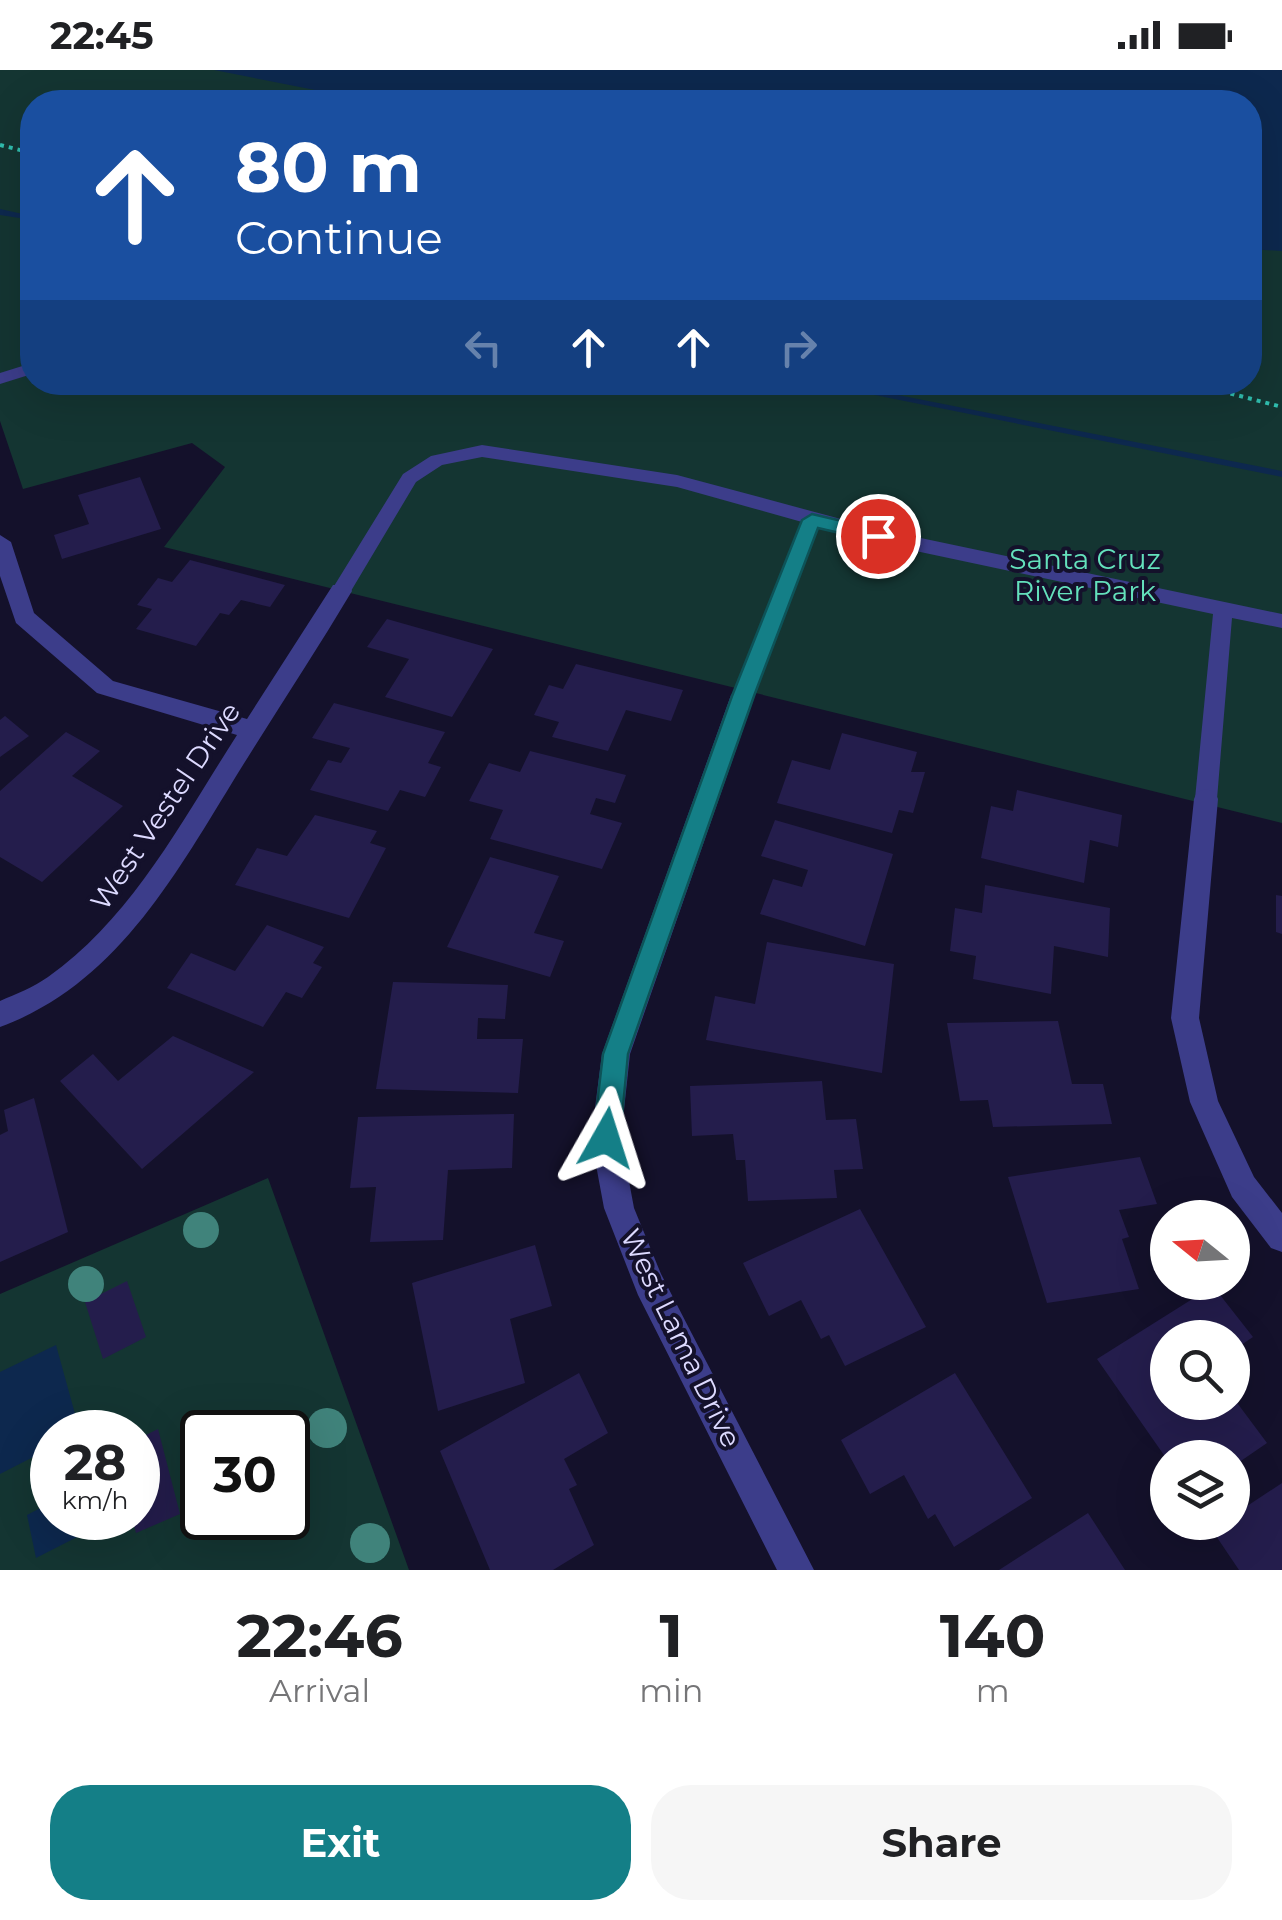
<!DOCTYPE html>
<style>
:root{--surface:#fff;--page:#f6f6f6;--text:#202124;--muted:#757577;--accent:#147f87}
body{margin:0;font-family:Montserrat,sans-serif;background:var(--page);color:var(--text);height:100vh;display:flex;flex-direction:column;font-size:38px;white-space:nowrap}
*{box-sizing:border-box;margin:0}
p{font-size:32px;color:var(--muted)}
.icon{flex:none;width:55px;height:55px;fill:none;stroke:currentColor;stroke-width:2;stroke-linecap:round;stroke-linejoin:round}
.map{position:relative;height:1500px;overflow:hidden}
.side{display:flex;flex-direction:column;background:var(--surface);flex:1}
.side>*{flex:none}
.banner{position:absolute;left:20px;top:20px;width:1242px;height:305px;border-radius:40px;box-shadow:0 10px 40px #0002;background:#1a4fa0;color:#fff;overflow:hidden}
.needle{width:65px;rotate:288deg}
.tools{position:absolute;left:1150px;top:1130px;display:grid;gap:20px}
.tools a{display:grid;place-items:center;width:100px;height:100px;border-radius:50%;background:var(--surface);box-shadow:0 10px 40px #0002;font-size:50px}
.speed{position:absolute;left:30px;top:1340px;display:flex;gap:20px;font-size:50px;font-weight:700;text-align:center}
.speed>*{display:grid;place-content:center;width:130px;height:130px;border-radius:50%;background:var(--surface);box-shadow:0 10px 40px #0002;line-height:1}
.speed small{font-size:25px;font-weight:400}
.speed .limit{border:5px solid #111;border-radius:15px;background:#fff;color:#111}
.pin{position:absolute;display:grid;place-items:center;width:85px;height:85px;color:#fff;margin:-42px;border:5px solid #fff;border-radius:50%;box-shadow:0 2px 10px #0007}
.me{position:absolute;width:110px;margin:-55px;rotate:6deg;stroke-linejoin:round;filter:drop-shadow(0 0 8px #0008)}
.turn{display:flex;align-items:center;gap:35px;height:210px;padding:0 50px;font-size:45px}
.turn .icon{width:130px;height:130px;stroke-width:2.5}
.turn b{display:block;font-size:70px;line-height:85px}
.lanes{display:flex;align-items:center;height:95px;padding:0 50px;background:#0003;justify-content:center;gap:50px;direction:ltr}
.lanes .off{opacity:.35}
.eta{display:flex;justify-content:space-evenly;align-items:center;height:170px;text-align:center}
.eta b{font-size:60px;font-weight:700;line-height:70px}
.primary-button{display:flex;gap:20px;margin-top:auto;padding:20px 50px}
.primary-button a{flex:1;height:115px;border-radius:40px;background:var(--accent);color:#fff;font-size:40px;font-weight:700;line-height:115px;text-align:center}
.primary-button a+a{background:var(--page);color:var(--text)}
.status{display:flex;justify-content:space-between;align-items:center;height:70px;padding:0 50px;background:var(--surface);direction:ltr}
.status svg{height:28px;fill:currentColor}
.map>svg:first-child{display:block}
</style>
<div class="status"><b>22:45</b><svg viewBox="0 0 49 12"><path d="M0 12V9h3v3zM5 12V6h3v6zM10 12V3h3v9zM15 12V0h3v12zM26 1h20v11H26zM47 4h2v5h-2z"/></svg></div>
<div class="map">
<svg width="1282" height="1500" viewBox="0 0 1282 1500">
<rect width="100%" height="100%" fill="#14112b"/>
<g fill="#143532" fill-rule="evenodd">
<path d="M 0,0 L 1282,0 L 1282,753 L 164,477 L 225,397 L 192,373 L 23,419 L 0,351 ZM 32,32 L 1250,32 L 1250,312 L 32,312 Z"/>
<path d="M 268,1108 L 409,1500 L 0,1500 L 0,1224 ZM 52,1362 L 138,1362 L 138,1448 L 52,1448 ZM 202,1362 L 288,1362 L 288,1448 L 202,1448 Z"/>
</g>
<g fill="#0d284e">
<path d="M 214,0 L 1282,0 L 1282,181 L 1250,179 L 1250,32 L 376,32 Z"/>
<path d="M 56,1275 L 80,1362 L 52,1362 L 52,1395 L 48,1397 L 41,1383 L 0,1404 L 0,1302 Z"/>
<path d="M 52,1432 L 52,1448 L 82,1448 L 85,1463 L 36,1488 L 27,1445 Z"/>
</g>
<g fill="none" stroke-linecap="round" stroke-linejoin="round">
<g fill="#0d284e" fill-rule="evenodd">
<path d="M 0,139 L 32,146 L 32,150 L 0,145 Z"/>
<path d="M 810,312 L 832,312 L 1282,401 L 1282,407 Z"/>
</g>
</g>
<g fill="#241d4c">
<path d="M 140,407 L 161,459 L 62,489 L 54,465 L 89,454 L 78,425 Z"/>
<path d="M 190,490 L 285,515 L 270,537 L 241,530 L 229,545 L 220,543 L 196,576 L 136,559 L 152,539 L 137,535 L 158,508 L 172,512 Z"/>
<path d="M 387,549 L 493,579 L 452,647 L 385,627 L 409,589 L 367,577 Z"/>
<path d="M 576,594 L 683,620 L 671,651 L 626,640 L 608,681 L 552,667 L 559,652 L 534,645 L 549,615 L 563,619 Z"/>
<path d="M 334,633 L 445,662 L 428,693 L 441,697 L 425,727 L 400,720 L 388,741 L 310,720 L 328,690 L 341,693 L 350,678 L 312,668 Z"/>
<path d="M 5,646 L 29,666 L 0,687 L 0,650 Z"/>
<path d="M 66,662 L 100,681 L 72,706 L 123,736 L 42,812 L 0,787 L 0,721 Z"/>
<path d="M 842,663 L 917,682 L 911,702 L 925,702 L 913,743 L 899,740 L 892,763 L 777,733 L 792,690 L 830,700 Z"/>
<path d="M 530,681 L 626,705 L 615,733 L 596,728 L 590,744 L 622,753 L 602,799 L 490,769 L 503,740 L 469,731 L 489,693 L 520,702 Z"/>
<path d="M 1017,720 L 1122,745 L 1118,777 L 1090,770 L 1084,813 L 981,788 L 991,736 L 1013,741 Z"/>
<path d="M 315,745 L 377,761 L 370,773 L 386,778 L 349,848 L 235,815 L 257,778 L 287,786 Z"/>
<path d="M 775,750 L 893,784 L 865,876 L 760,844 L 773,809 L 802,817 L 808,800 L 761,786 Z"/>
<path d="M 490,787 L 559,806 L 534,863 L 564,871 L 550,907 L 447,877 Z"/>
<path d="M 985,815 L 1110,838 L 1108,887 L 1054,876 L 1051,924 L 973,909 L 976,886 L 950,881 L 955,838 L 982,843 Z"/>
<path d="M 1276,825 L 1282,826 L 1282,864 L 1276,862 Z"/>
<path d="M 267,855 L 324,877 L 313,893 L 322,897 L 302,928 L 286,922 L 263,957 L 167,918 L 191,883 L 235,901 Z"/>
<path d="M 767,872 L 894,894 L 882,1003 L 706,970 L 715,926 L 755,934 Z"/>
<path d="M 393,912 L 508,915 L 505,949 L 478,948 L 477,969 L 523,969 L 518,1023 L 376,1019 Z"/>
<path d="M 1058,951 L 1072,1014 L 1103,1014 L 1112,1054 L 993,1057 L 988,1030 L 960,1031 L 947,953 Z"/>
<path d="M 173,966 L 254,1002 L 142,1099 L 60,1011 L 93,984 L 118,1011 Z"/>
<path d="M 822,1011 L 826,1050 L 856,1049 L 863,1099 L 834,1100 L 837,1128 L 748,1131 L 745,1090 L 736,1090 L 733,1064 L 692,1066 L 690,1016 Z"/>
<path d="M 34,1028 L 68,1162 L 0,1192 L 0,1065 L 8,1061 L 4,1040 Z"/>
<path d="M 514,1044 L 512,1098 L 448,1100 L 443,1170 L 370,1172 L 376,1117 L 350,1118 L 358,1047 Z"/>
<path d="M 1140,1087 L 1157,1134 L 1119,1140 L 1129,1167 L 1122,1169 L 1139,1219 L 1047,1233 L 1008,1107 Z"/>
<path d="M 860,1139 L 926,1257 L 845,1296 L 829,1265 L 821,1269 L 801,1230 L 769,1246 L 743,1193 Z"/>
<path d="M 535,1175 L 552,1236 L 510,1249 L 525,1313 L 438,1341 L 412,1213 Z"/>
<path d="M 127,1211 L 146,1267 L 103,1289 L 85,1232 Z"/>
<path d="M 1213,1216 L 1253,1267 L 1232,1281 L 1232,1268 L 1168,1268 L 1168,1332 L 1232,1332 L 1232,1326 L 1267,1373 L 1232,1397 L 1232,1388 L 1166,1388 L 1097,1289 Z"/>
<path d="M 579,1303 L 608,1363 L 564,1389 L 577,1415 L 569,1419 L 594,1475 L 553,1500 L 490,1500 L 440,1381 Z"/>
<path d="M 955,1303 L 1032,1428 L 954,1477 L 935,1444 L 928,1449 L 904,1405 L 870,1424 L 841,1370 Z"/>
<path d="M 158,1359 L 180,1444 L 136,1463 L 132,1448 L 138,1448 L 138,1369 Z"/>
<path d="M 1282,1413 L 1282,1500 L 1239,1500 L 1212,1460 L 1223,1452 L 1232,1452 L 1232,1446 Z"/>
<path d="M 1088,1443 L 1125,1500 L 999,1500 Z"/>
</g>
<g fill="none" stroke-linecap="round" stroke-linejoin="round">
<g stroke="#30bdae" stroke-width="4" stroke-dasharray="4 5" stroke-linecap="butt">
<path d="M 0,75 L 32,83"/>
<path d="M 1187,312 L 1282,337"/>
</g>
<g fill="#3c3d8a" fill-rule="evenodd">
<path d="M 32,293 L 32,304 L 0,314 L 0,303 Z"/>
<path d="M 482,375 L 677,405 L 878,459 L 1282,544 L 1282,558 L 1232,548 L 1217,729 L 1214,735 L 1198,735 L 1195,729 L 1213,544 L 878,473 L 819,456 L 753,625 L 743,633 L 733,625 L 802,452 L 677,417 L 482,387 L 442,395 L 416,412 L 348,526 L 334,526 L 331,521 L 403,404 L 431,386 Z"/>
</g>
<g fill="#3c3d8a" fill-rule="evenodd">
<path d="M 0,465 L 11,472 L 34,543 L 113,611 L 247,649 L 333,515 L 349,515 L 352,521 C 317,580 279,637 243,695 C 179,798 120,913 0,957 L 0,931 C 16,924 34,917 48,907 C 132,848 183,749 237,665 L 97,623 L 16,553 L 0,506 Z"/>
<path d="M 743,616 L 755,625 L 630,984 L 621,1068 L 634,1138 L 661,1204 L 814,1500 L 777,1500 L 638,1225 L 604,1138 L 591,1068 L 602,984 L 731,625 Z"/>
<path d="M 1206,719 L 1215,722 L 1218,729 L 1199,948 L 1218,1031 L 1254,1107 L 1282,1143 L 1282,1182 L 1271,1178 L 1232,1127 L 1190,1032 L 1171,948 L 1194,729 L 1197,722 Z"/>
</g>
</g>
<g fill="#40837b">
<circle cx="201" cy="1160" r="18"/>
<circle cx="86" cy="1214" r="18"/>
<circle cx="327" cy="1358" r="20"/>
<circle cx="370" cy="1473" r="20"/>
</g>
<path fill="#147f87" stroke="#0d5358" stroke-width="2.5" d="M 812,444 L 885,461 L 888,466 L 878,472 L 818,458 L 754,626 L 628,984 L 620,1068 L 616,1077 L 606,1081 L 597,1077 L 593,1068 L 603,984 L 732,626 L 802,450 Z"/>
<g text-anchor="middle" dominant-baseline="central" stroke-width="8" stroke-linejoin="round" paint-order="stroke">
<g font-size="28" fill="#64e1bc" stroke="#14112b">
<text x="1085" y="489">Santa Cruz<tspan x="1085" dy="32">River Park</tspan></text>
</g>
<g font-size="28" fill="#dddaff" stroke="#14112b">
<text transform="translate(165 736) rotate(-56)">West Vestel Drive</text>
<text transform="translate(681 1268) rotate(64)">West Lama Drive</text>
</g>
</g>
</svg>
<div class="tools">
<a><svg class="needle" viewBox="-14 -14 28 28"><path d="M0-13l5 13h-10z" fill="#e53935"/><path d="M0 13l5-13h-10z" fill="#757577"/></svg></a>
<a><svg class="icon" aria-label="search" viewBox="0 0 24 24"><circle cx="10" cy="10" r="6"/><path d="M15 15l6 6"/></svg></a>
<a><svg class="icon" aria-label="layers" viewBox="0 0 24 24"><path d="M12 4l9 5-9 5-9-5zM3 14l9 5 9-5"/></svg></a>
</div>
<div class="speed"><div>28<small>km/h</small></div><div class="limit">30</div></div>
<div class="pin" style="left:878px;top:466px;background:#d93025"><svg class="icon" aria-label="arrive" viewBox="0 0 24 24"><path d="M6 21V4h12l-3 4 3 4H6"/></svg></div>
<svg class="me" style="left:606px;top:1068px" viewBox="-20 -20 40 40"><path d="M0-17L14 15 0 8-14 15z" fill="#147f87" stroke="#fff" stroke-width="4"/></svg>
<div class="banner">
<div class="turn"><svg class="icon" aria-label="ahead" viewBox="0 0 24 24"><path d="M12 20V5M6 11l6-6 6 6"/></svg><div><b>80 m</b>Continue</div></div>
<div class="lanes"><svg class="icon off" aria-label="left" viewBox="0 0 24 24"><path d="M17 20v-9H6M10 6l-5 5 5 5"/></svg><svg class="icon" aria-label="ahead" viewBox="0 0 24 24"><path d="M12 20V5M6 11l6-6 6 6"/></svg><svg class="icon" aria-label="ahead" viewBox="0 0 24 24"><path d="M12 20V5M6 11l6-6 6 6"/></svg><svg class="icon off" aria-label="right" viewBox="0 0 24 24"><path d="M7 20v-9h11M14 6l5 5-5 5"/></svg></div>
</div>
</div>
<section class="side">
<div class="eta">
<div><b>22:46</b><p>Arrival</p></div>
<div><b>1</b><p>min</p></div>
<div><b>140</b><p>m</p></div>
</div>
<div class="primary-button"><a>Exit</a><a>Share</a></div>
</section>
